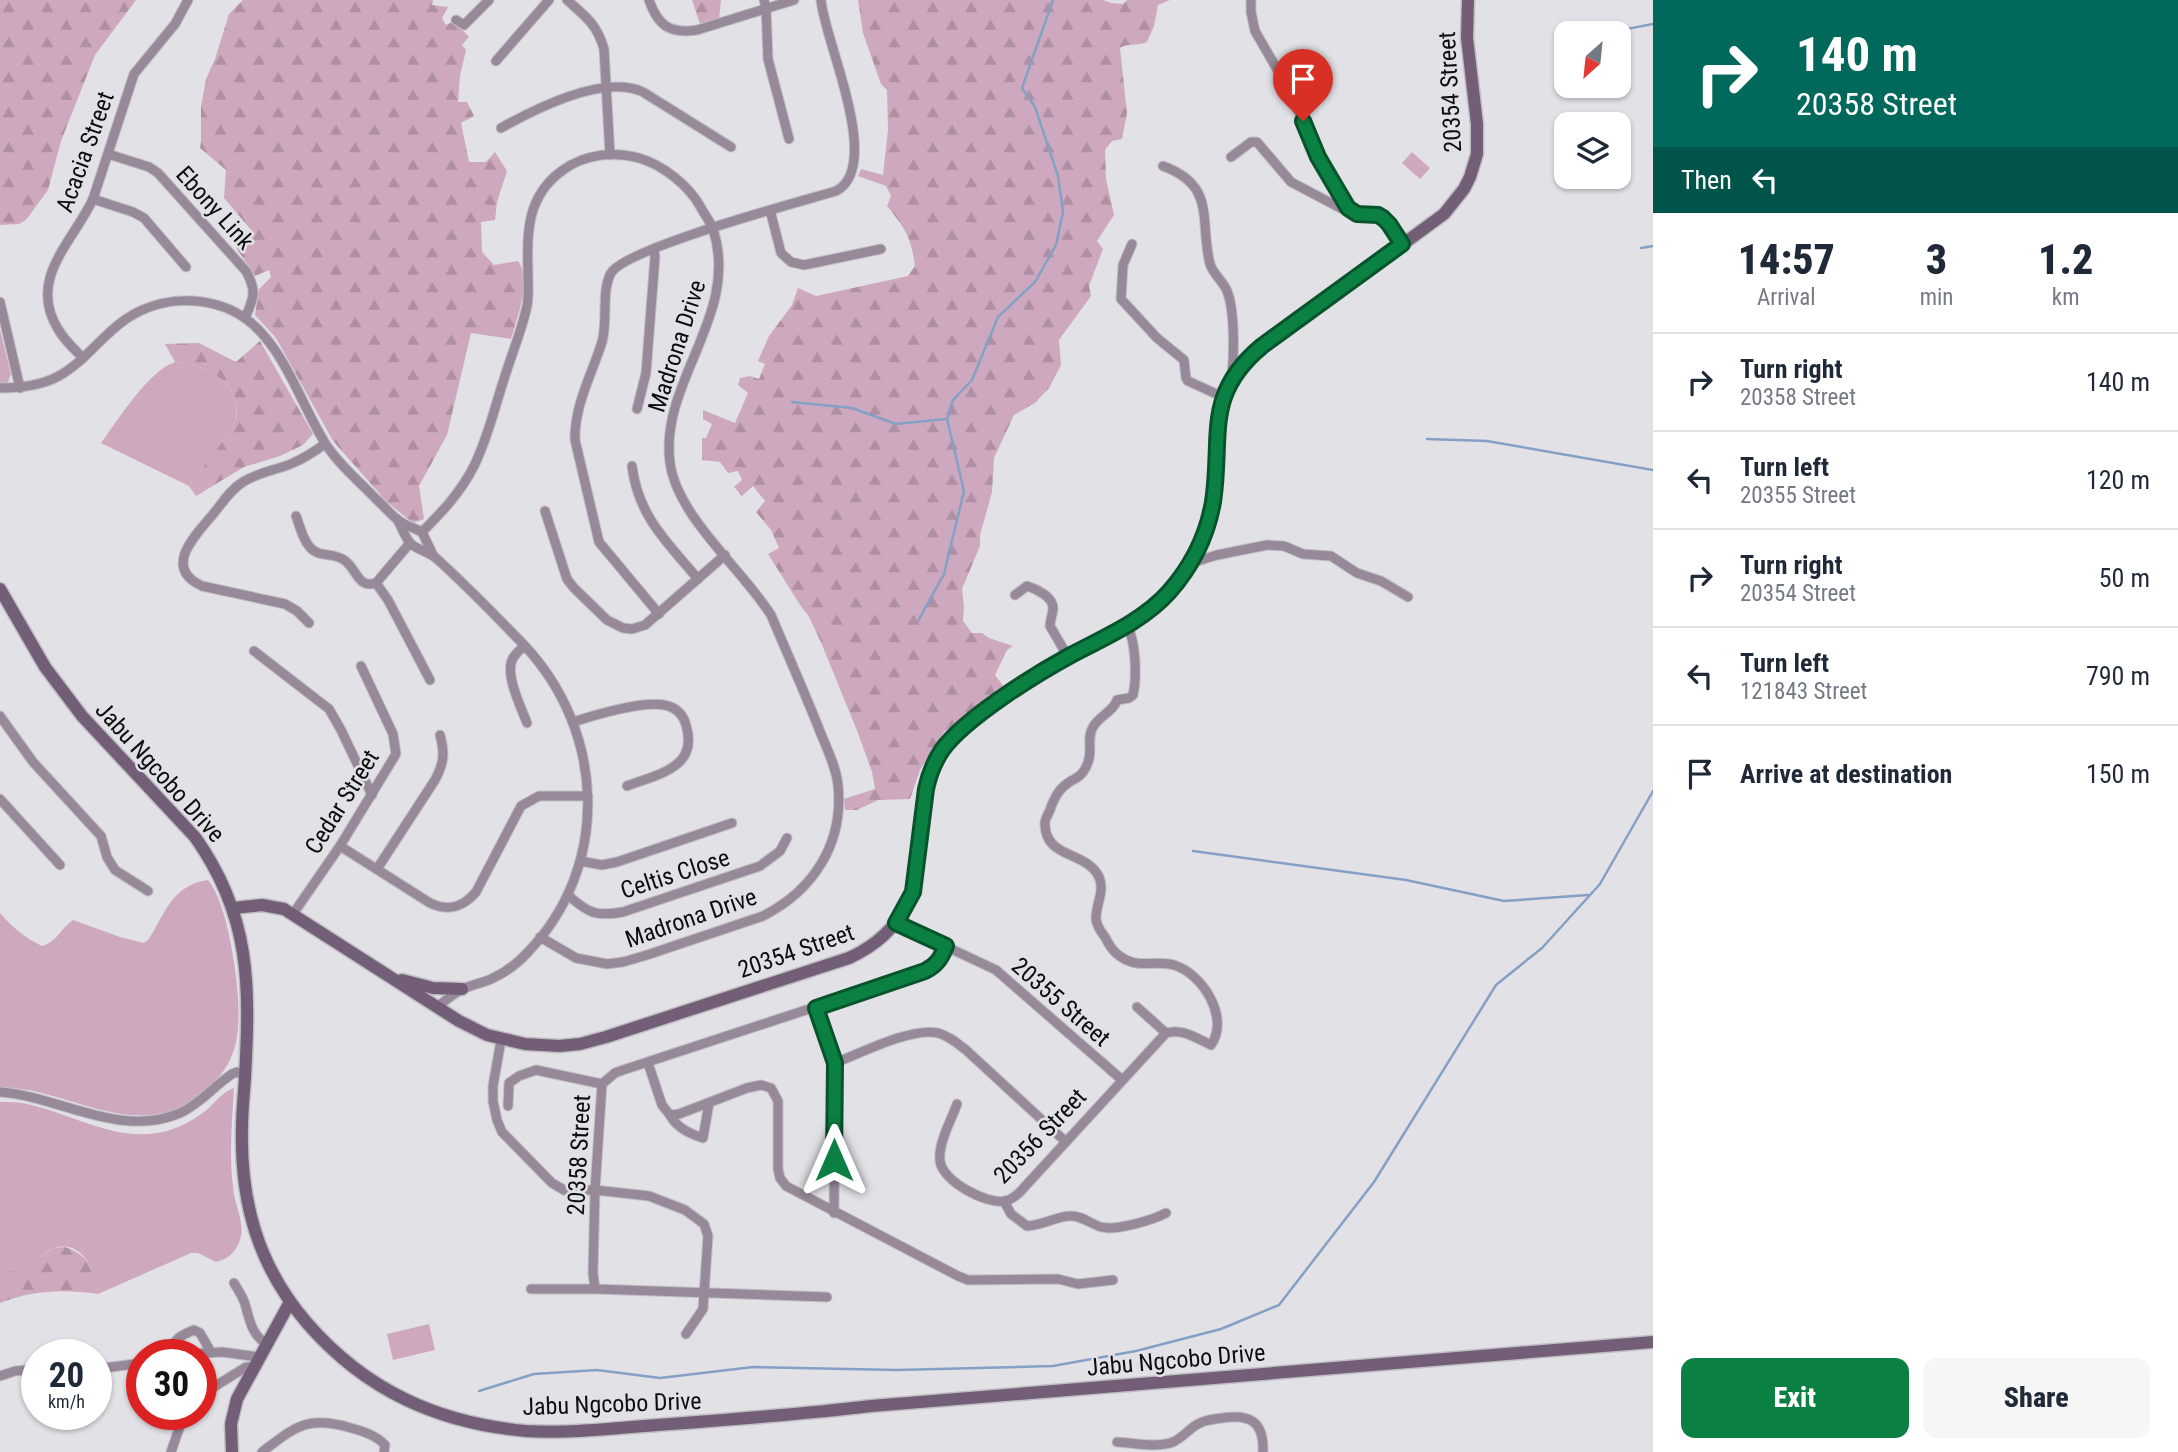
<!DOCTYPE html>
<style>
:root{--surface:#fff;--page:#f6f6f7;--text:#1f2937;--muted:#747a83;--line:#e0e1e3;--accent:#0b8043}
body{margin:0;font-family:"Roboto Condensed",sans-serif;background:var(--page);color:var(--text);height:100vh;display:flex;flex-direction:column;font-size:26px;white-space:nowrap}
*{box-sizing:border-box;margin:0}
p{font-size:23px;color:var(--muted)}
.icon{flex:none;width:38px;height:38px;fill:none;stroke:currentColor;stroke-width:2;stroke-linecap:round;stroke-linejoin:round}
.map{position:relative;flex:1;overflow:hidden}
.details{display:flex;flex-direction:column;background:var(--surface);width:525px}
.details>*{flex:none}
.hud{background:#00695c;color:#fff;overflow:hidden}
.needle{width:46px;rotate:207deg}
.tools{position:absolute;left:1554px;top:21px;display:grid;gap:14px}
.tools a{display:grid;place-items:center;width:77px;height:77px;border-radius:14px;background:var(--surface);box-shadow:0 2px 5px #0004;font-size:35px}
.speed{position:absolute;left:21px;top:1339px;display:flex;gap:14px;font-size:35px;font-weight:700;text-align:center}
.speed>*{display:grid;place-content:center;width:91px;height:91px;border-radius:50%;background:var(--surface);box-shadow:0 2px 5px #0004;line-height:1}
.speed small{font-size:18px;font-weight:400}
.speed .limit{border:10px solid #d22;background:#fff;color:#111}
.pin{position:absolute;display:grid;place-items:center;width:60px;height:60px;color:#fff;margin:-72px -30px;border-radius:50% 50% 50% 0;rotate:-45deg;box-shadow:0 0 7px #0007}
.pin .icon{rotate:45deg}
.me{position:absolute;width:77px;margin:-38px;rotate:0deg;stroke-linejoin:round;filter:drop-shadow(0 0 5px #0008)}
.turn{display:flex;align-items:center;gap:24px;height:147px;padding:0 28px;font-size:32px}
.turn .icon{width:91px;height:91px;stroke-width:2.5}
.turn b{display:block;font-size:49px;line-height:60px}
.then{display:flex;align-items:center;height:66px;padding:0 28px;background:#0003;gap:14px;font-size:26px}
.eta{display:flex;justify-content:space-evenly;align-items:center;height:119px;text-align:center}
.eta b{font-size:42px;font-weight:800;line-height:49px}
.action{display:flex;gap:14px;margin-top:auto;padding:14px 28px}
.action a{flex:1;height:80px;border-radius:14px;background:var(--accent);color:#fff;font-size:28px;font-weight:800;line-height:80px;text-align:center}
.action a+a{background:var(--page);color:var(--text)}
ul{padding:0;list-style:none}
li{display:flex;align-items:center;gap:21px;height:98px;padding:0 28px;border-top:2px solid var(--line)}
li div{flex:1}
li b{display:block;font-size:26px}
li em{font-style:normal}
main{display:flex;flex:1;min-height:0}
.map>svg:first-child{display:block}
</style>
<main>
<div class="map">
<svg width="1653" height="1452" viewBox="0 0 1653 1452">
<defs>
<pattern id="forest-firs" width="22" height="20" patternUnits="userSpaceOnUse" patternTransform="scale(1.75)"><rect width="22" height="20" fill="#cea8bf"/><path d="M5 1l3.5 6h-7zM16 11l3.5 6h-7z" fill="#b08fa3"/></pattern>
</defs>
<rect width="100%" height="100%" fill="#e2e1e6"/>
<g fill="#cea8bf">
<path d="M 1412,152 L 1430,168 L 1420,179 L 1402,163 Z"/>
<path d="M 0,330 L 11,374 L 8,382 L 0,386 Z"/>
<path d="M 175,362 C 208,363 251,390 232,428 C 229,435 223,441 219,446 C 209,459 199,473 189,486 L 101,443 C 118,420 148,371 175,362 Z"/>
<path d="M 208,880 C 227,903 236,968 238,998 C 240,1037 237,1061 208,1089 C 157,1137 99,1108 42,1093 C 28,1089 14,1088 0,1087 L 0,913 C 12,927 25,938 42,946 C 57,942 60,929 73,920 L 120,937 L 144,943 L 149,939 C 166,911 173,885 208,880 Z"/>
<path d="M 234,1088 C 232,1120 229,1155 233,1187 C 234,1202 244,1222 241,1236 C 238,1250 229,1259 216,1262 L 198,1253 L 191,1253 L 98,1294 C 98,1273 82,1239 55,1248 C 46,1251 39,1259 31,1263 C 21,1269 10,1273 0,1277 L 0,1102 C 9,1102 18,1102 27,1104 C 74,1114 117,1144 167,1131 C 183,1126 197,1118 209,1108 C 217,1100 224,1091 234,1088 Z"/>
<path d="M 429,1324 L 435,1350 L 393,1360 L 387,1334 Z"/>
</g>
<g fill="url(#forest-firs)">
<path d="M 0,0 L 136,0 L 95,55 L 61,141 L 48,190 L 26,220 L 19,224 L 0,225 Z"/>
<path d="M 243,0 L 433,0 L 432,5 L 448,7 L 442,18 L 446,25 L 454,21 L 469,37 L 462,45 L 466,50 L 460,76 L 458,102 L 467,102 L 474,116 L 461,123 L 469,162 L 486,162 L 495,152 L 507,171 L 497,202 L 495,220 L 481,222 L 482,252 L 494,265 L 518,261 C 532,280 517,319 511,339 L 471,333 L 447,435 L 419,486 L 424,519 L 413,523 L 387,502 L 333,441 L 276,338 L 255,315 L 259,289 L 271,277 L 269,270 L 255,276 L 235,246 L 252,231 L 224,198 L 226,170 L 200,148 L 201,141 L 201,106 L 206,79 L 215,59 L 229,14 Z"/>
<path d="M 692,0 L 721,0 L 719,19 L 700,24 Z"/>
<path d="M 858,0 L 1103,0 L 1111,3 L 1123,4 L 1127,0 L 1170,0 L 1158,5 L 1154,26 L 1147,42 C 1138,46 1127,43 1120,48 L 1127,113 L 1122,139 L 1112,141 L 1105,150 L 1106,179 L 1114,215 L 1097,241 L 1103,249 L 1089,286 L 1091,296 L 1059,340 L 1061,365 L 1049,388 L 1035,403 L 1014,415 L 994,458 L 992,492 L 980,535 L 980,546 L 962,589 L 964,607 L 963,621 L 972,633 L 982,633 L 989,638 L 1013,646 L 1007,650 L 995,675 L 1004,687 L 944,732 L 920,770 L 910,799 L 878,800 L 857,810 L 845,810 L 844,799 L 875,789 L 872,772 L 858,733 L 820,640 L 808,615 L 802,608 L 768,554 L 779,548 L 771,530 L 756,512 L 765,501 L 753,486 L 742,496 L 734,487 L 742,480 L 738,471 L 728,473 L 720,462 L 702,460 L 702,438 L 706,438 L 712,424 L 703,419 L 703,410 L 735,423 L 748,393 L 738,385 L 740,378 L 750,376 L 759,379 L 765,364 L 758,361 L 769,336 L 792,305 L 798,288 L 816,296 L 908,276 L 915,266 C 911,237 905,228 887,206 L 891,196 L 886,186 L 858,176 L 861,169 L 883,175 L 888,130 L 887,90 L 881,84 L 863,33 Z"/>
<path d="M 260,341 L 313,434 L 303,445 L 280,456 L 244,467 L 196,496 L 189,486 C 199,473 209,459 219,446 C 223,441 229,435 232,428 C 251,390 208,363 175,362 L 165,344 L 199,343 L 236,362 Z"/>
<path d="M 65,1247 C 87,1254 98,1271 98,1294 C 62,1289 34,1290 0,1303 L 0,1277 L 29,1264 L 54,1248 Z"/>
</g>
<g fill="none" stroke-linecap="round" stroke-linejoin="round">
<g stroke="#84a0c5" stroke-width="2.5">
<path d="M 1606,33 L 1653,24"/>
<path d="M 1641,248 L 1653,246"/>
<path d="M 792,402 L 852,408 L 896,424 L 946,419"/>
<path d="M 1427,439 L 1487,441 L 1653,470"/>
<path d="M 918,621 L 944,574 L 964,491 L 947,419 L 953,400 L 972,380 L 998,317 L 1035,282 L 1056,245 L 1063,212 L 1058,176 L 1035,107 L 1022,88 L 1053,0"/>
<path d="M 1193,851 L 1406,880 L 1504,901 L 1588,895"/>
<path d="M 479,1391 L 534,1374 L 597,1370 L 660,1378 L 753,1367 L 897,1370 L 1053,1366 L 1136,1351 L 1221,1329 L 1279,1305 L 1374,1182 L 1496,985 L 1542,948 L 1600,884 L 1653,791"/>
</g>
<g stroke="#c0bfc4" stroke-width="11">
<g id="street">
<path d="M 567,0 C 585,16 597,24 604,49 L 610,155"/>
<path d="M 649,0 C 658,26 670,34 697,30 L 794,0"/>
<path d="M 764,0 L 766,8 L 768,59 L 789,139"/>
<path d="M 1251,0 L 1251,12 L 1255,31 L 1292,95 L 1318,157 L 1344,203 L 1357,214 L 1378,215 L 1383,218 L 1389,224 L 1402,244"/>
<path d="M 456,20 L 464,25 L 489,0"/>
<path d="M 496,61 L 549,0"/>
<path d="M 501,128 C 535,109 604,74 643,92 L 731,147"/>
<path d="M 108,154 L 149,167 L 158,173 L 246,271 C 257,291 254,298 245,318"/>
<path d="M 1231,157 L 1251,142 L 1257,142 L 1291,182 L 1348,212"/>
<path d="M 1163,166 C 1217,186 1199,220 1210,264 C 1213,274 1223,281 1227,291 C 1235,310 1234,355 1232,376"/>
<path d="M 93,199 L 133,212 L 144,218 L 186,267"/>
<path d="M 770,210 L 781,253 L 791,262 L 804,265 L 881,249"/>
<path d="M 1132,244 L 1123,265 L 1121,299 L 1157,338 L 1184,360 L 1186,378 L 1188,381 L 1223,397"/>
<path d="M 0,302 L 20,388"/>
<path d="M 83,358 C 74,349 64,340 58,329 C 27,279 73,242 93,199 L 134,74 L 175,24 L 188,0"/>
<path d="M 0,388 C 20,388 39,386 57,377 C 84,363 101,336 126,319 C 170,290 231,295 265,337 C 291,368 304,409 325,443 C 338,464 359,481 375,498 C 383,505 390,514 398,520 C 406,526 414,528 422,532"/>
<path d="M 637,409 L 646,373 L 655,257 L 654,250"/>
<path d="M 632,466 C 638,516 667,542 698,579"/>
<path d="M 545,511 L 567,579 L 574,588 L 607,620 L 623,628 L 632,629 L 645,625 L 725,555"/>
<path d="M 296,516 C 300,526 302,538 309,546 C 317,558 333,552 344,560 C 357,568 357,589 376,583 L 410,543"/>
<path d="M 397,519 C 401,526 405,537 410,543 C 415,549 430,552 437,559 C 467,586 496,616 524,645 C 605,731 612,866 527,953 C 518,963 506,972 493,978 C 484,983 473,984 463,989 C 454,993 445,1001 437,1007"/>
<path d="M 422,532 C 442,512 461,492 474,466 C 488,438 495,406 505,376 C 512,353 522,330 527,306 C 529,296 528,285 528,274 C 527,233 526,196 563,170 C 585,154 614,151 639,158 C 663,165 688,185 700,206 C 704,214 710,221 713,229 C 741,315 659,381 670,463 C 677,516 742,569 771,615 C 787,653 804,691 819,729 C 826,747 836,766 838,785 C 844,843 814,890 763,916 L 647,955 L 623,962 L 607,964 L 576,958 L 540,937"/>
<path d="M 422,532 L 433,555"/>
<path d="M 1191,563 L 1217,555 L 1267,545 L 1284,546 L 1303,554 L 1331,556 L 1357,573 L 1381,581 L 1408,597"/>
<path d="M 376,583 L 388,600 L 430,680"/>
<path d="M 1015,595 L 1027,586 C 1037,589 1053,597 1053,608 C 1053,614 1050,620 1050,626 L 1068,657"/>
<path d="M 659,614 L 599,542 L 575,440 C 574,406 592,374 602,342 C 608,322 601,291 611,273 C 626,248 799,202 836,191 C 884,166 824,40 821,0"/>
<path d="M 309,623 L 297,611 L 285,604 L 202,586 C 161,567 197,534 214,513 C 223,502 231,489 243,482 C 258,472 277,470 293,463 C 305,458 315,451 325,444"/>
<path d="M 524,646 C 520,650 516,653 513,658 C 504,674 521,707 527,723"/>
<path d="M 254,651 L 329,709 L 341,730 L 372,795"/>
<path d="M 0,716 L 33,762 L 101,836 L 107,857 L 115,870 L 148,891"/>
<path d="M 573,722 C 595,715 641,701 664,705 C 675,707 683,714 686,725 C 699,768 658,774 627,786"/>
<path d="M 0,799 L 60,865"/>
<path d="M 340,846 L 430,903 C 449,912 463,907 476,892 L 521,806 L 539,796 L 588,796"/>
<path d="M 580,861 L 602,865 L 617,862 L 732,823"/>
<path d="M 377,869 L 435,780 C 444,763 445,753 440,735"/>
<path d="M 568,895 C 588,913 596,917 623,912 L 760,866 L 780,851 L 787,838"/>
<path d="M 293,914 L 340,846 L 396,754 L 393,734 L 361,666"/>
<path d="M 896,923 L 996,970 L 1121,1079"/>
<path d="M 1137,1007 L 1166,1033"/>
<path d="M 816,1008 L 835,1063 L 834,1213"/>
<path d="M 501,1040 L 493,1086 L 493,1101 L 497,1120 L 502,1132 L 552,1183 L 564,1190 L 595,1190 L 649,1196 L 685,1210 L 704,1224 L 708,1236 L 703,1309 L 686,1334"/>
<path d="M 648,1063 L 662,1105 L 670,1115 L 679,1114 L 747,1088 L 761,1085 L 771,1088 L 778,1101 L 778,1169 L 780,1178 L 786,1186 L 958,1276 L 968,1280 L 1058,1279 L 1078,1284 L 1113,1280"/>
<path d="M 835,1063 C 861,1053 912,1027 938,1033 C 949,1036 957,1043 966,1050 L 1066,1142"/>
<path d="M 0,1092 C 59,1096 120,1139 180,1113 C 200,1104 214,1086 232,1074 L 237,1072 L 245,1076"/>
<path d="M 957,1104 C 951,1121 938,1143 940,1161 C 942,1181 987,1205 1005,1201 C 1011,1200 1015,1196 1019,1193 L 1166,1033 C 1182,1028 1196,1038 1211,1045 C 1230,1018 1203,974 1174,965 C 1153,959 1138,971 1117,954 C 1112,950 1108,943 1105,937 C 1101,932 1096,925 1096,918 C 1096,904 1105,891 1099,877 C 1087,851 1046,859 1045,825 C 1044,820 1048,815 1050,810 C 1054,798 1059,788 1071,781 C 1076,778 1080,777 1083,772 C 1096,754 1085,740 1093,727 C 1099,716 1114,711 1117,700 L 1129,698 L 1133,695 C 1137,677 1136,642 1127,625"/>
<path d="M 508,1106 L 509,1083 L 519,1076 L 536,1070 L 602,1084"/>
<path d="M 670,1115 C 676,1127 690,1134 703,1138 L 709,1103"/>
<path d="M 1004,1201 L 1011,1214 L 1027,1226 C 1044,1225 1057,1216 1070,1216 C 1081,1215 1091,1224 1101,1227 C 1116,1231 1153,1220 1166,1213"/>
<path d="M 234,1283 C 238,1290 243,1297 245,1304 C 250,1321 251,1333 266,1344"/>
<path d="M 531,1289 L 595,1289"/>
<path d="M 827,1297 L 595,1289 L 593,1273 L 595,1190 L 602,1084 L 615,1073 L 623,1070 L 925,971 L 937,964 L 946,946"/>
<path d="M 170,1354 C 172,1340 181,1335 194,1330 L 200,1333 L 211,1352"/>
<path d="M 190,1354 L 222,1352 L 259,1357"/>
<path d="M 96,1369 L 142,1363"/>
<path d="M 0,1376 L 15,1371 L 37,1369"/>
<path d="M 201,1395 L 246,1367 L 253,1367"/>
<path d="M 1117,1442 C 1134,1443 1156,1448 1173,1442 C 1183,1438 1190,1427 1200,1423 C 1206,1420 1215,1419 1222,1418 C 1250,1414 1264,1421 1263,1452"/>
<path d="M 171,1452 L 180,1426 L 187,1414"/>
<path d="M 262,1452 C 296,1426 308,1415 351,1428 C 363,1431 377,1436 385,1445 L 384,1452"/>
</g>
</g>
<g stroke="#c0bfc4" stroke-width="15">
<g id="secondary">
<path d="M 0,589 L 45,667 L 82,716 L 195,837 C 251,916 250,985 245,1077 C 244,1094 242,1111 242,1127 C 240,1202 258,1266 307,1323 C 366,1391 438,1423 526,1431 C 574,1434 624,1427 671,1424 C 738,1419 805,1414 871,1406 L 1653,1342"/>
<path d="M 234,908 L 262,905 L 284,909 L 459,1021 L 487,1035 L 525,1044 L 559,1046 L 580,1044 L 606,1037 L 849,958 C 927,922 915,861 926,789 C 929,775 934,762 942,750 C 965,718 1035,675 1071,656 C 1104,638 1138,623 1165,596 C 1201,560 1214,514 1215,465 C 1216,443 1215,418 1223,397 C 1228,383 1237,372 1245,360 L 1444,214 L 1464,189 L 1470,177 L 1477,154 L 1477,124 L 1467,38 L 1468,0"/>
<path d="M 402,980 L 433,988 L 462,989"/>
<path d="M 232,1452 L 231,1424 L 237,1399 L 290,1302"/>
</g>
</g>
<use href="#street" stroke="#97899a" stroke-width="9"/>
<use href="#secondary" stroke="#725f77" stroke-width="12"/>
</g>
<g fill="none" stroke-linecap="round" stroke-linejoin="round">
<g stroke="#07532c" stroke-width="18">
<path id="route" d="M 834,1160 L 835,1063 L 816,1008 L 925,971 C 937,965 941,958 946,946 L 896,923 L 913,892 L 926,789 C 929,775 934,762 942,750 C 965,718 1036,674 1071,655 C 1105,637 1143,621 1169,592 C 1192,566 1207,536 1213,502 C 1223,436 1203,395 1262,346 L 1402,244 L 1389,224 L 1383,218 L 1378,215 L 1357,214 L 1348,208 L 1318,157 L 1303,121"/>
</g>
<use href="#route" stroke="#0b8043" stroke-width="12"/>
</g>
<g text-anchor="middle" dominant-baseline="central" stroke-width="5" stroke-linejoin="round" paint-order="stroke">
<g font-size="24" fill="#0d0d0f" stroke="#e2e1e6">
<text transform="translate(1450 92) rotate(-93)">20354 Street</text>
<text transform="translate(85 152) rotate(-70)">Acacia Street</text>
<text transform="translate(215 208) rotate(48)">Ebony Link</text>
<text transform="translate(677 346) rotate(-72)">Madrona Drive</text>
<text transform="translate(160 772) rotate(48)">Jabu Ngcobo Drive</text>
<text transform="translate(342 802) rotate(-58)">Cedar Street</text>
<text transform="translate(675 874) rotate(-18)">Celtis Close</text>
<text transform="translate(691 918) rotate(-19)">Madrona Drive</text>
<text transform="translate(796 951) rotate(-19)">20354 Street</text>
<text transform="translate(1061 1002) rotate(41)">20355 Street</text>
<text transform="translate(1040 1136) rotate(-46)">20356 Street</text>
<text transform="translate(579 1155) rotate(-87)">20358 Street</text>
<text transform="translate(1176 1360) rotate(-5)">Jabu Ngcobo Drive</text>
<text transform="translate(612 1404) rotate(-2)">Jabu Ngcobo Drive</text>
</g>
</g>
</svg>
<div class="tools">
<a><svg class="needle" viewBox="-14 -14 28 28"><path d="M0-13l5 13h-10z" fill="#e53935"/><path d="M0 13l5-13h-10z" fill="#747a83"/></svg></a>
<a><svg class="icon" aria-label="layers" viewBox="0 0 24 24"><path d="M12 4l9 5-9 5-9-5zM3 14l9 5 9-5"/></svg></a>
</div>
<div class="speed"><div>20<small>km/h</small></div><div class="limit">30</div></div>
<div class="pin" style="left:1303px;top:121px;background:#d93025"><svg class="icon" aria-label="arrive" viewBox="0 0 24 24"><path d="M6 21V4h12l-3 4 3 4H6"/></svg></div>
<svg class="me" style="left:834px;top:1160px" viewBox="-20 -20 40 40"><path d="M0-17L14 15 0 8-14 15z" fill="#0b8043" stroke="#fff" stroke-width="4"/></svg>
</div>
<section class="details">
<div class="hud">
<div class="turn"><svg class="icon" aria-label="right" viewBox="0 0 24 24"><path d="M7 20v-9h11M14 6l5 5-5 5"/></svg><div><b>140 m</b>20358 Street</div></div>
<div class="then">Then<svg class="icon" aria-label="left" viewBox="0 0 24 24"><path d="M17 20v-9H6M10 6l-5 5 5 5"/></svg></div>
</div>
<div class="eta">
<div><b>14:57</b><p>Arrival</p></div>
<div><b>3</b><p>min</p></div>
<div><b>1.2</b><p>km</p></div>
</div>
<ul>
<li><svg class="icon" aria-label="right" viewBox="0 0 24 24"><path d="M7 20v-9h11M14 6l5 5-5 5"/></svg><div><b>Turn right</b><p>20358 Street</p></div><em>140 m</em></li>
<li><svg class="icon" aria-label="left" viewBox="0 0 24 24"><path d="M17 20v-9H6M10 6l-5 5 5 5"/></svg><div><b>Turn left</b><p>20355 Street</p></div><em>120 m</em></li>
<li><svg class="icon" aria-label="right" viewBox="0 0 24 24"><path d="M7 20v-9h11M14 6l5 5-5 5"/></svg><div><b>Turn right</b><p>20354 Street</p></div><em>50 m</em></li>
<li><svg class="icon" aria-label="left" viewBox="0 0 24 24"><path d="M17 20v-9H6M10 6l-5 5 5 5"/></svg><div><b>Turn left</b><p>121843 Street</p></div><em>790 m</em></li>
<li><svg class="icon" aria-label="arrive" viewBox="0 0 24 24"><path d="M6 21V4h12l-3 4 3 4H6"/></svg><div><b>Arrive at destination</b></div><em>150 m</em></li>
</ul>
<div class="action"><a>Exit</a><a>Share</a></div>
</section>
</main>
